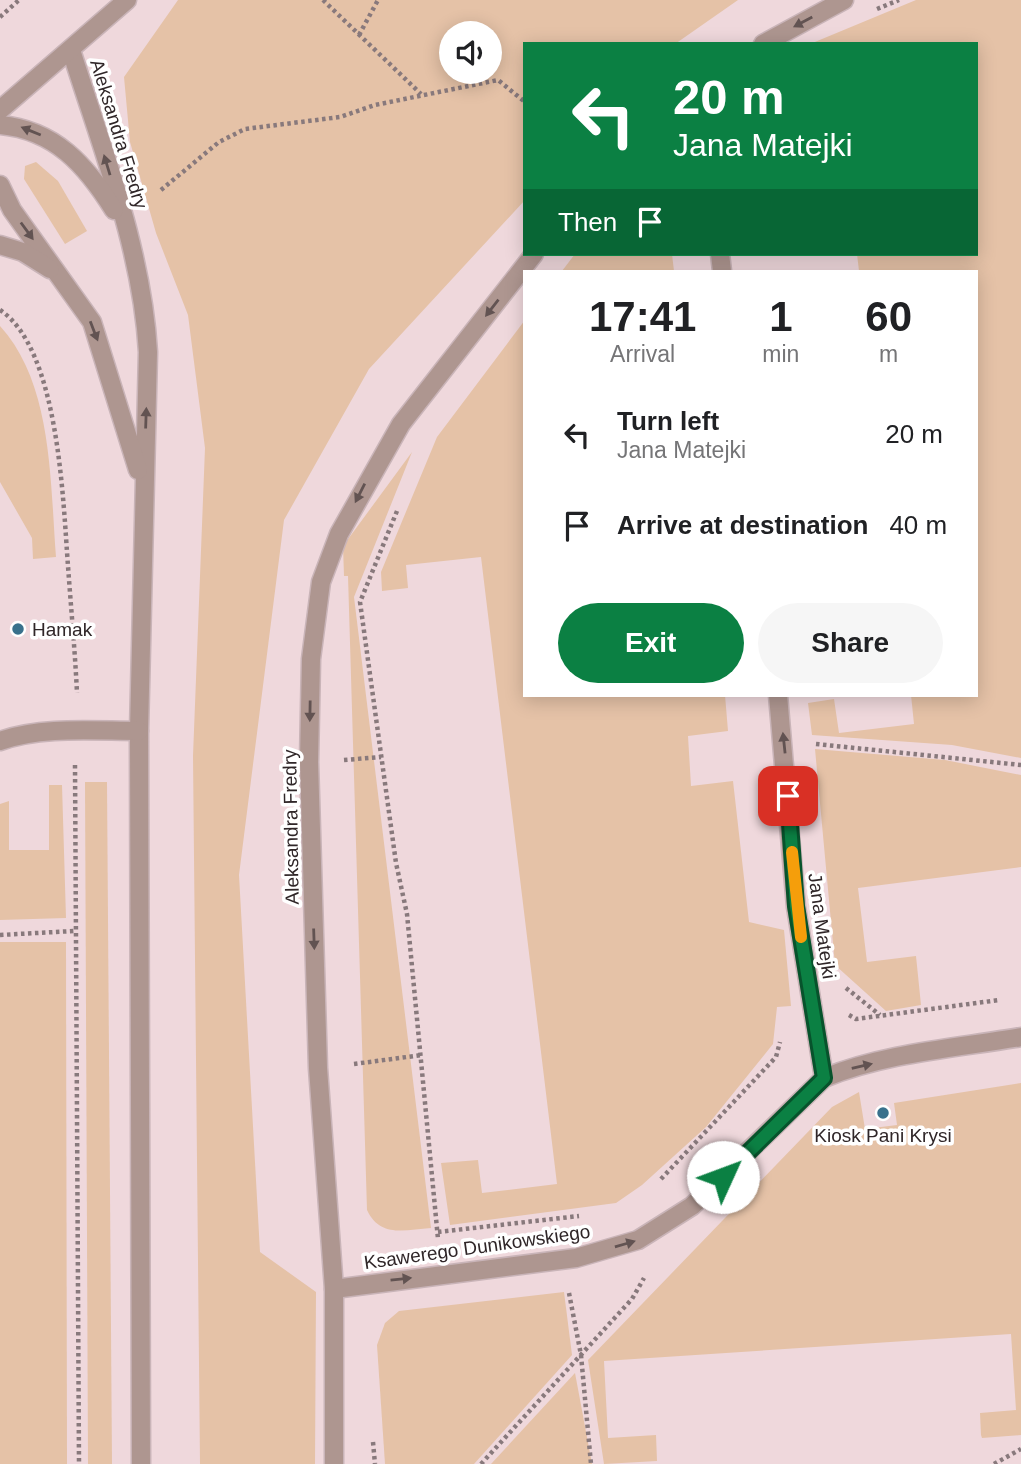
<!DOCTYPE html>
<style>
:root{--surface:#fff;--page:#f6f6f6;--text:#202124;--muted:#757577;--accent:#0b8043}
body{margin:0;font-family:Arial,sans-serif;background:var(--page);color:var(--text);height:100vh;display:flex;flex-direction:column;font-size:26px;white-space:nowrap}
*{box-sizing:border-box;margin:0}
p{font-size:23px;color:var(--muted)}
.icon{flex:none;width:38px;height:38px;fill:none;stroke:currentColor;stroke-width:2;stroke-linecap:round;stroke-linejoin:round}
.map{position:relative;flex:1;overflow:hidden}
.sheet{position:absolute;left:523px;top:270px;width:455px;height:427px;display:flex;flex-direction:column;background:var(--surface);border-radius:0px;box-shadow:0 4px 18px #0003}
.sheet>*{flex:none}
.guide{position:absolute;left:523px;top:42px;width:455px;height:214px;border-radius:0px;box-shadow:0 4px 18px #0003;background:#0b8043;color:#fff;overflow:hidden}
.controls{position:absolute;left:439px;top:21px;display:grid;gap:14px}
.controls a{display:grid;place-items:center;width:63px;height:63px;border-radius:50%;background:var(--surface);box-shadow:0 4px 18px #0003;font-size:35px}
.pin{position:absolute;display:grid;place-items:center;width:60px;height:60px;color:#fff;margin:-30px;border-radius:14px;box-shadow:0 4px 10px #0006}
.me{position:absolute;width:77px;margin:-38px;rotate:47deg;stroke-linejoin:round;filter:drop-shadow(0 0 5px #0008)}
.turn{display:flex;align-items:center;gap:24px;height:147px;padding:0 35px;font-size:32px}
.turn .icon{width:91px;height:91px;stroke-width:2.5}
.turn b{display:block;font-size:49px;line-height:60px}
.then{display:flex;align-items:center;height:66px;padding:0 35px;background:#0003;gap:14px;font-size:26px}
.eta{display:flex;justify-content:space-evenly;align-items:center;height:119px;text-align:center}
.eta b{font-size:42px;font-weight:700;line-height:49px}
.cta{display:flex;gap:14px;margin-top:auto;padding:14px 35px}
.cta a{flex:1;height:80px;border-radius:42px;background:var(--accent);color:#fff;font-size:28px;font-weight:700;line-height:80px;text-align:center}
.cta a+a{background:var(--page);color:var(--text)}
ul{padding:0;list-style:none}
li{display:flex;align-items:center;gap:21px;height:91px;padding:0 35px}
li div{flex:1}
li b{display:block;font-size:26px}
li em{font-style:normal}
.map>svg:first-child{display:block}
</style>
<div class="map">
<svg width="1021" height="1464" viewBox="0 0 1021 1464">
<rect width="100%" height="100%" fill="#efd8dc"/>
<g fill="#e5c2a7" fill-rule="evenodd">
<path d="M 178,0 L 738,0 L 675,44 L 525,44 L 525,200 L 369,369 L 284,520 L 239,875 L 260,1252 L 316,1292 L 315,1464 L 200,1464 L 193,756 L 205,448 L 188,315 L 156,233 L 130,142 L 124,77 ZM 452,33 L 490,33 L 490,72 L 452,72 Z"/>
<path d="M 916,0 L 1021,0 L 1021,758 L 952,745 L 812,735 L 808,703 L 834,699 L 839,733 L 914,724 L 911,695 L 976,695 L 976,271 L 859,271 L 857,254 L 976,254 L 976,44 L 810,44 Z"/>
<path d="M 36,162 L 58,181 L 87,231 L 65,244 L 24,179 L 25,166 Z"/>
<path d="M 575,254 L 672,254 L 674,271 L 562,271 Z"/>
<path d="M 525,320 L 525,695 L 725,695 L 728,731 L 688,736 L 691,786 L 733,781 L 749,922 L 784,930 L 791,1006 L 777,1007 L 773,1044 L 706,1127 L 642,1185 L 616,1203 L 450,1225 L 441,1163 L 478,1160 L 482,1193 L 557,1184 L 481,557 L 406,565 L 408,588 L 382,591 L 381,572 L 437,437 Z"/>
<path d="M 0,326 C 53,384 50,482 56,557 L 33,559 L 32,538 L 0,482 Z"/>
<path d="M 412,452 L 354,597 L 431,1228 C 405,1230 380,1238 367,1210 L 348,576 L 344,576 L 343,546 Z"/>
<path d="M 815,749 L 945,760 L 1021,775 L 1021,867 L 858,888 L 867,962 L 916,956 L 921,1005 L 886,1011 L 835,965 Z"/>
<path d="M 85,782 L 107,782 L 112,1464 L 88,1464 Z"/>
<path d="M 49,785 L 62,785 L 66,918 L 0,920 L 0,804 L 9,801 L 9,850 L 49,850 Z"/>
<path d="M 0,942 L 66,942 L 67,1464 L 0,1464 Z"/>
<path d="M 1021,1083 L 1021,1435 L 982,1438 L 981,1435 L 980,1413 L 1016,1410 L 1011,1334 L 604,1361 L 608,1438 L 656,1435 L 657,1461 L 604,1464 L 588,1360 L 832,1107 L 859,1092 L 865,1129 L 897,1125 L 894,1103 Z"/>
<path d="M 564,1292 L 572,1355 L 474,1464 L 385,1464 L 377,1345 L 385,1323 L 399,1311 Z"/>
<path d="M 575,1373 L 592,1464 L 491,1464 Z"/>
</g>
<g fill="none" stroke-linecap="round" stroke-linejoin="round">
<g stroke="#c9b4b8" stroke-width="21">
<g id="minor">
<path d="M 763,44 L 844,0"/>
<path d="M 71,50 C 102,149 142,248 148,352 L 139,731 L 141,1464"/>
<path d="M 0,110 L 127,0"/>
<path d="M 0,125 C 55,130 86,165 114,210"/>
<path d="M 0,185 L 12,210 L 92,322 L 138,470"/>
<path d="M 0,245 L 23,252 L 50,269"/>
<path d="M 720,254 L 722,271"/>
<path d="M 778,695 L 796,907 L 824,1078"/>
<path d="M 0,741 C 42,726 94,731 139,731"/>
<path d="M 334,1289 L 576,1258 L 638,1240 L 692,1206 L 824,1078 C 885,1053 956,1048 1021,1037"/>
<path d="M 334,1464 L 334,1289 L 318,1068 L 309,762 L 311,659 L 321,582 L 339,534 L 401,424 L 534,254"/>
</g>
</g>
<g stroke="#88797c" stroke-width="4.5" stroke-dasharray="3.5 3.5" stroke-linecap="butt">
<path d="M 323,0 L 421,94"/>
<path d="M 877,9 L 899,0"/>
<path d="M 0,17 L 19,0"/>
<path d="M 359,35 L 378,0"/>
<path d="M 161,190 L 219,142 L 245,129 L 340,117 L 375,105 L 498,80 L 525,102"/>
<path d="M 0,310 C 59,349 63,501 68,566 C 71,608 75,651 77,693"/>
<path d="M 397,511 L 360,602 L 396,863 L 407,914 L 438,1239"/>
<path d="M 816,744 L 1021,765"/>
<path d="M 344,760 L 381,757"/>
<path d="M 75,765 L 79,1464"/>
<path d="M 0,935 L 74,931"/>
<path d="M 846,988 L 880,1015"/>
<path d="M 849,1015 L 856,1019 L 999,1000"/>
<path d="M 354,1064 L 422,1055"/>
<path d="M 661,1179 L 776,1057 L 780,1042"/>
<path d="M 438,1232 L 579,1216"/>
<path d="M 569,1293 L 581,1355 L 591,1464"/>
<path d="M 373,1442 L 375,1464"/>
<path d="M 481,1464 L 632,1299 L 644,1278"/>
<path d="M 994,1464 L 1021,1449"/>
</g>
<use href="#minor" stroke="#ae9690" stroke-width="18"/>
</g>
<defs><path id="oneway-solid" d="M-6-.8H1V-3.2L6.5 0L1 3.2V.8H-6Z" transform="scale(1.75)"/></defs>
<g fill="#625352">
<use href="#oneway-solid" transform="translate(803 22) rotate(152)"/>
<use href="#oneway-solid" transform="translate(31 131) rotate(-158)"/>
<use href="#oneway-solid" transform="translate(107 165) rotate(-107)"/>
<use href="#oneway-solid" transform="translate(27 231) rotate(54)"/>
<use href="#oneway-solid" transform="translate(492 308) rotate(128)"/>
<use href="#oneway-solid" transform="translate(94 331) rotate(69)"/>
<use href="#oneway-solid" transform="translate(146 418) rotate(-88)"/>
<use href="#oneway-solid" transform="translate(360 493) rotate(117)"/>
<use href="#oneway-solid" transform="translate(310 711) rotate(91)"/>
<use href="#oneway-solid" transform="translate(784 743) rotate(-96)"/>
<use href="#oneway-solid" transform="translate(314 939) rotate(88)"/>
<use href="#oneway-solid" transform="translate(862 1066) rotate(-13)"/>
<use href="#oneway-solid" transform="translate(625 1244) rotate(-16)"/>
<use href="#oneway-solid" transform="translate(401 1279) rotate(-6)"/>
</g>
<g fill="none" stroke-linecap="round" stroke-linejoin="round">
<g stroke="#07532c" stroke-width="18">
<path id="route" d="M 723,1177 L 824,1078 L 796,906 L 788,796"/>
</g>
<use href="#route" stroke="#0b8043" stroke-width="12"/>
<path stroke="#f59e0b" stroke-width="12" d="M 792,852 L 801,937"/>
</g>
<g fill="#39718c" stroke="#fff" stroke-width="2.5">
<circle cx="18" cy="629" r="7"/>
<circle cx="883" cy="1113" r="7"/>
</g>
<g text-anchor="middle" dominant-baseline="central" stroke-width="7" stroke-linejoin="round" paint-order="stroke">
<g font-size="19" fill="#2f2628" stroke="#fff">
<text transform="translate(119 134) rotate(73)">Aleksandra Fredry</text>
<text transform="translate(291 827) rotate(-91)">Aleksandra Fredry</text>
<text transform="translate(822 926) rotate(82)">Jana Matejki</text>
<text transform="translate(477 1247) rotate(-8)">Ksawerego Dunikowskiego</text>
</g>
<g font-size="19" fill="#2f2628" stroke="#fff" text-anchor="start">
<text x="32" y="629">Hamak</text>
<text x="883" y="1135" text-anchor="middle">Kiosk Pani Krysi</text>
</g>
</g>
</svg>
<div class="controls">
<a><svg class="icon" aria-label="sound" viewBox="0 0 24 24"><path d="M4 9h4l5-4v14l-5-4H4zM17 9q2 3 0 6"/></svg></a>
</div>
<div class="pin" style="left:788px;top:796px;background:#d93025"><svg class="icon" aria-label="arrive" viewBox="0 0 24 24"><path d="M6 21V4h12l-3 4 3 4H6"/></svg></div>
<svg class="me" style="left:723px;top:1177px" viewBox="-20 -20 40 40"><circle r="19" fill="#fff"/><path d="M0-13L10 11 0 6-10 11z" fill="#0b8043"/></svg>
<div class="guide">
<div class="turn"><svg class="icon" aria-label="left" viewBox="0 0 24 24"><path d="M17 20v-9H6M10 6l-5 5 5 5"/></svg><div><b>20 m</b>Jana Matejki</div></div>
<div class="then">Then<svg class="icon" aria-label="arrive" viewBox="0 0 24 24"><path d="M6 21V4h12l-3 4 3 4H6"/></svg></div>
</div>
<section class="sheet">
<div class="eta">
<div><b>17:41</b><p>Arrival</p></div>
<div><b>1</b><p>min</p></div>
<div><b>60</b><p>m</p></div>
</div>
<ul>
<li><svg class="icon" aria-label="left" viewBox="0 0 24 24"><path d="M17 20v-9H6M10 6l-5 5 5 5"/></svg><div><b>Turn left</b><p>Jana Matejki</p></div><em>20 m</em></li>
<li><svg class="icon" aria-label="arrive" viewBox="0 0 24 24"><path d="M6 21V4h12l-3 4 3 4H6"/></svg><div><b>Arrive at destination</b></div><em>40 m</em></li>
</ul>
<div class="cta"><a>Exit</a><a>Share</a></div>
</section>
</div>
